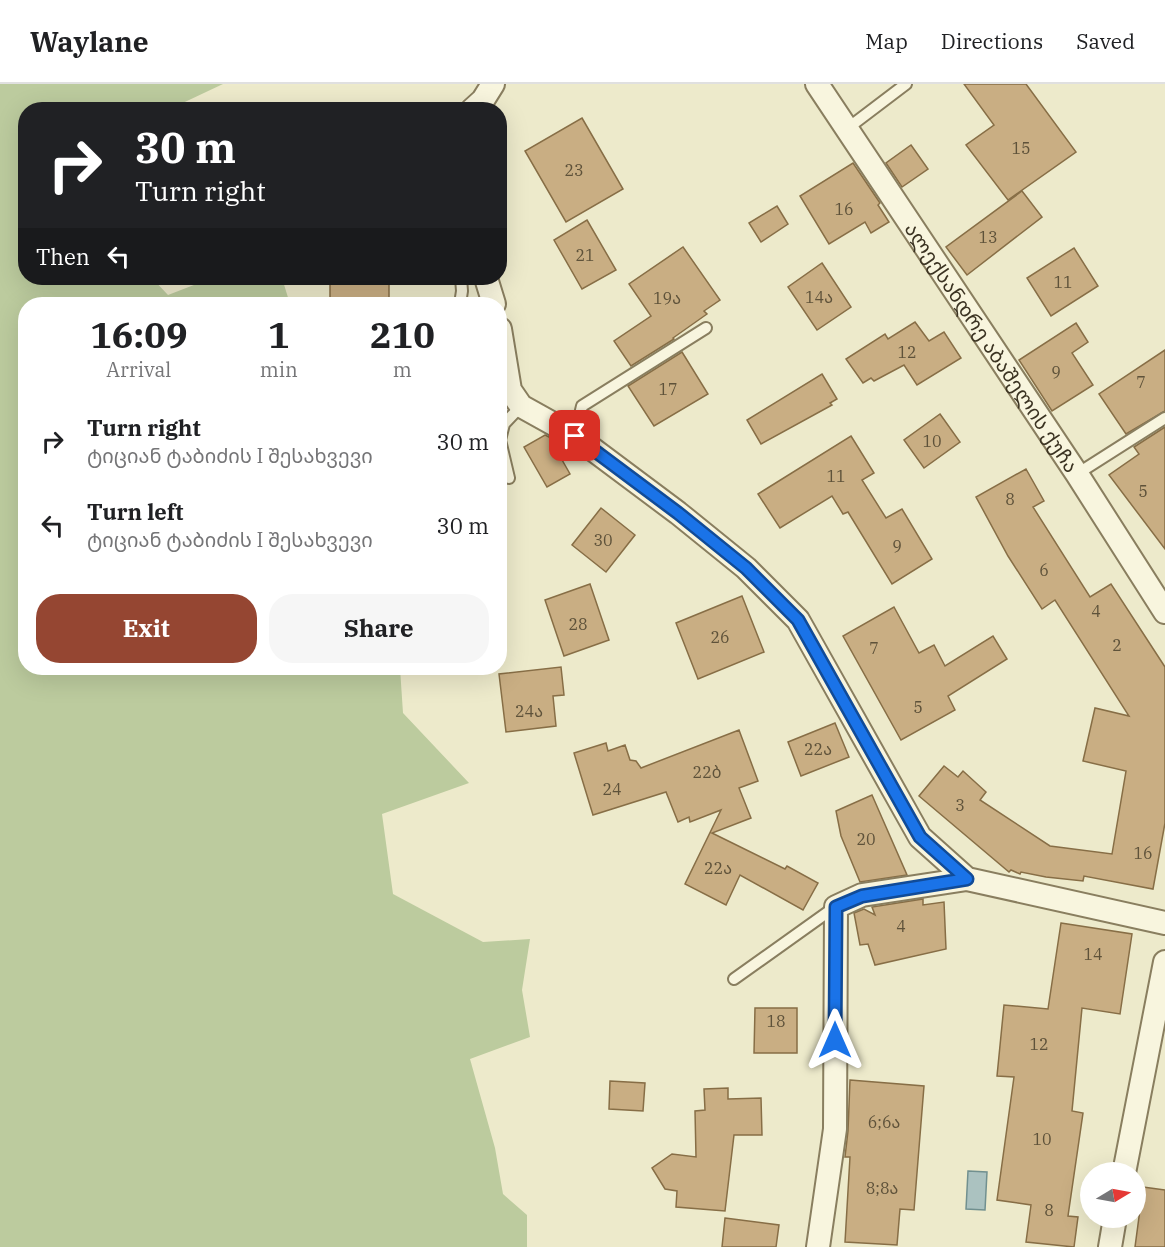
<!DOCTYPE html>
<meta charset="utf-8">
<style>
:root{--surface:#fff;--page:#f6f6f6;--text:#202124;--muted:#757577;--line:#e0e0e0;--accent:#954632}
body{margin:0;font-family:"IBM Plex Serif","Noto Sans Georgian",serif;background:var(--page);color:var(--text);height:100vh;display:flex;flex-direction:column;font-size:22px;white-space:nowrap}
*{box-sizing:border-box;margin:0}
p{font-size:20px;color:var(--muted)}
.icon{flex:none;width:33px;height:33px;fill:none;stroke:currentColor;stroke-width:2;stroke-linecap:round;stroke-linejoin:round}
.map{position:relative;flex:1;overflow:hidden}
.drawer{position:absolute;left:18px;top:213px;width:489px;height:378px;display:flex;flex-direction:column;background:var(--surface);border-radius:24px;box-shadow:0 6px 24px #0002}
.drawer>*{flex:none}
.guide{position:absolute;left:18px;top:18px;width:489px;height:183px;border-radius:24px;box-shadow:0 6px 24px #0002;background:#202124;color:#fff;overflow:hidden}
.needle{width:39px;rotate:80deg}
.fabs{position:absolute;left:1080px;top:1078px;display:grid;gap:12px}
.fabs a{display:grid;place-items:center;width:66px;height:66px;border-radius:50%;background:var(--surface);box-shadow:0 6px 24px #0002;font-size:30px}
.pin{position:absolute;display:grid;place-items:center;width:51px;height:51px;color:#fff;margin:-26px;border-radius:12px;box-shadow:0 3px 9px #0006}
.me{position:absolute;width:66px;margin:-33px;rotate:0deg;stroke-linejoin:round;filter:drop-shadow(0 0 4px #0008)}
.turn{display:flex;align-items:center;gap:21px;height:126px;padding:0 18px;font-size:27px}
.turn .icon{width:78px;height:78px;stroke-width:2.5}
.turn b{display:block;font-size:42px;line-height:51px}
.then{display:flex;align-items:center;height:57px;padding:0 18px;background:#0003;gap:12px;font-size:22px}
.eta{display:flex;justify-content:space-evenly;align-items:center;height:102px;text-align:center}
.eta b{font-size:36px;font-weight:800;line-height:42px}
.cta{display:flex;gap:12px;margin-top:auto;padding:12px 18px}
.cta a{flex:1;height:69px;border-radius:24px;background:var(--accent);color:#fff;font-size:24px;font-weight:800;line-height:69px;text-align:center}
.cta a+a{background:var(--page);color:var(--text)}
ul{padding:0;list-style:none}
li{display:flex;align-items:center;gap:18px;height:84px;padding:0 18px}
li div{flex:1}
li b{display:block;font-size:22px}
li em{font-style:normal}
header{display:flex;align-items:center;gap:36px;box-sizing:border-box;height:84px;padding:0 30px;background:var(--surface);border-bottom:2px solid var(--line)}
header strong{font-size:28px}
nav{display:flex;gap:33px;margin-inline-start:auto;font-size:21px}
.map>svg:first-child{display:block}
</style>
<header>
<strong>Waylane</strong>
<nav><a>Map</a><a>Directions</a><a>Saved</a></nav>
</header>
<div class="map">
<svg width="1165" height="1163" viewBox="0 0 1165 1163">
<rect width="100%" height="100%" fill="#edeacb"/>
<path fill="#bccb9e" d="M 0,0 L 223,0 L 170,25 L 26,26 L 26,194 L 152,194 L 168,211 L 212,194 L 282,194 L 290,220 L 26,220 L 26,584 L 400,584 L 403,629 L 469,699 L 382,730 L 393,810 L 483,858 L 530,855 L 522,906 L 530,953 L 470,975 L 495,1064 L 503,1110 L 527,1131 L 527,1163 L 0,1163 Z"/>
<path fill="#abc2c0" stroke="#71908f" stroke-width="1.5" d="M 968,1087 L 987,1088 L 985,1126 L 966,1125 Z"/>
<g fill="#c9ae83" stroke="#876e46" stroke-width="1.5">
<path d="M 964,0 L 1026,0 L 1076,68 L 1008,116 L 966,61 L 994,41 Z"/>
<path d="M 582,34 L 623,105 L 566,138 L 525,67 Z"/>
<path d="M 911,61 L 928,85 L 902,103 L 886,79 Z"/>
<path d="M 853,79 L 880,119 L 878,121 L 889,138 L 871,149 L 865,138 L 829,160 L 800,112 Z"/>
<path d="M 1022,107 L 1042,133 L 967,191 L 946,163 Z"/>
<path d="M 777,122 L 788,140 L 761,158 L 749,139 Z"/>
<path d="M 587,136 L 616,186 L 582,205 L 554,156 Z"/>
<path d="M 683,163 L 720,216 L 704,227 L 707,230 L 673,254 L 674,255 L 631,282 L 614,257 L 651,232 L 629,200 Z"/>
<path d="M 1074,164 L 1098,202 L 1051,232 L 1027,194 Z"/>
<path d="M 822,179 L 851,223 L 817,246 L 788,203 Z"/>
<rect x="330" y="194" width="59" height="26"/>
<path d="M 915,238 L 929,257 L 944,248 L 961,274 L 917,301 L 904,281 L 874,297 L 871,294 L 863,299 L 846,275 L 885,250 L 888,255 Z"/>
<path d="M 1076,239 L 1088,258 L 1072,269 L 1093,301 L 1052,327 L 1019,276 Z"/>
<path d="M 1165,266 L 1165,327 L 1126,350 L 1099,310 Z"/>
<path d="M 682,268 L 708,310 L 654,342 L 628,302 Z"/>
<path d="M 822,290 L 837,315 L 830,319 L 832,321 L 761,360 L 747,336 Z"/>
<path d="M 940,330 L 960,358 L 924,384 L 904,356 Z"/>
<path d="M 1165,343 L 1165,465 L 1109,391 L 1139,370 L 1134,363 Z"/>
<path d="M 545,351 L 549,353 L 570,390 L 547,403 L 524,363 Z"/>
<path d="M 851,352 L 874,389 L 862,396 L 886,434 L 902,425 L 932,475 L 892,500 L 848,428 L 843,430 L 832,412 L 780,444 L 758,410 Z"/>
<path d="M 1026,385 L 1044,417 L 1033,423 L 1090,513 L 1111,500 L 1165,583 L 1165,739 L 1153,805 L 1084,792 L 1083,797 L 1046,793 L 1021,788 L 1020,790 L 1011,786 L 1009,788 L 919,712 L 944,682 L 958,693 L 963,687 L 986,708 L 980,716 L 1050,762 L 1112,770 L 1126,687 L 1083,677 L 1095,624 L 1129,632 L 1055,516 L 1042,525 L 1008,472 L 976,413 Z"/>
<path d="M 601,424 L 635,451 L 606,488 L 572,461 Z"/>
<path d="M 590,500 L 609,556 L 564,572 L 545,516 Z"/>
<path d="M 742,512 L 764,568 L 698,595 L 676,539 Z"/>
<path d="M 894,523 L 919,569 L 934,561 L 945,582 L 993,552 L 1007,575 L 948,612 L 955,626 L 901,656 L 843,552 Z"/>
<path d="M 561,583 L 564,611 L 553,612 L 556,642 L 506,648 L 499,590 Z"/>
<path d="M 835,639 L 849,673 L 801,692 L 788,658 Z"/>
<path d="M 739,646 L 758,697 L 739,704 L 751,734 L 712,749 L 785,785 L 787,782 L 818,799 L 803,826 L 740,791 L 726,821 L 685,800 L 721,726 L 690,738 L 689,733 L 678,738 L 666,708 L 593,731 L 574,669 L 606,659 L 608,667 L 625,661 L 630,676 L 636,677 L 641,684 Z"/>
<path d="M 872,711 L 907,791 L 860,798 L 841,752 L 836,727 Z"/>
<path d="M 923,815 L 923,821 L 944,818 L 946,865 L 875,881 L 868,860 L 860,861 L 854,829 L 864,825 L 875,831 L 872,823 Z"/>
<path d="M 1061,839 L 1132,850 L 1120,930 L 1082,924 L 1072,1027 L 1083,1029 L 1068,1132 L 1078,1133 L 1074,1163 L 1026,1158 L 1031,1121 L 997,1116 L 1014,993 L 997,992 L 1004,921 L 1048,925 Z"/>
<path d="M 755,924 L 797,924 L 797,969 L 754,969 Z"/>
<path d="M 850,996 L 924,1002 L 914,1126 L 900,1125 L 897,1161 L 845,1158 L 850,1073 L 845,1073 L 848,1047 Z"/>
<path d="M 610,997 L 645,999 L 643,1027 L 609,1025 Z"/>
<path d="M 728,1004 L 728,1015 L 761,1014 L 762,1051 L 734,1051 L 725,1127 L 676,1123 L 677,1107 L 665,1105 L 652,1084 L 672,1070 L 696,1073 L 695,1027 L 705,1026 L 704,1005 Z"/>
<path d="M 1143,1103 L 1165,1106 L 1165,1163 L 1135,1163 Z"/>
<path d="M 725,1134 L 779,1141 L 776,1163 L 722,1163 Z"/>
</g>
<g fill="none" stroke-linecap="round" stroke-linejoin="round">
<g stroke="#897e5f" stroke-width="14">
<g id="lane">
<path d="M 848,44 L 906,0"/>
<path d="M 460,220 L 462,207 L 461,194"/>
<path d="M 575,352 L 582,322 L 706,244"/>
<path d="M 1077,390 L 1165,334"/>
<path d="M 509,394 L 500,356 L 504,340 L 521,322"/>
<path d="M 734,895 L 835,823"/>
</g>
</g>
<g stroke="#897e5f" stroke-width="26">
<g id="street">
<path id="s1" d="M 817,0 L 1077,390 L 1165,528"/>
<path d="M 472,26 L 483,16 L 493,0"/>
<path d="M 486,194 L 494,220"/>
<path d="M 500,245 L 510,306 L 521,322 L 575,352 L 678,429 L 746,484 L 798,536 L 920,753 L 967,795 L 1165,839"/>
<path d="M 1124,1089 L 1165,878"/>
<path d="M 818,1163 L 835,1045 L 836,823 L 862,811 L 967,795"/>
<path d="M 1110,1163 L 1115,1134"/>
</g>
</g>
<use href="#lane" stroke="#f8f5de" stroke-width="10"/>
<use href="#street" stroke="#f8f5de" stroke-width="22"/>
</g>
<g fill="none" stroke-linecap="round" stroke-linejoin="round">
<g stroke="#114b97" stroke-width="15">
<path id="route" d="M 575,352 L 678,429 L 746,484 L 798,536 L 920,753 L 967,795 L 862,812 L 836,823 L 835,956"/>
</g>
<use href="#route" stroke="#1a73e8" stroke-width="10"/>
</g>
<g text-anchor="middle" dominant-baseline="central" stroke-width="5" stroke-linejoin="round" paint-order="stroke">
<g font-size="16" fill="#5e523a">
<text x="1021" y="64">15</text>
<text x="574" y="86">23</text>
<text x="844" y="125">16</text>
<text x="988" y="153">13</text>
<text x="585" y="171">21</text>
<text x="1063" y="198">11</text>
<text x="819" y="213">14ა</text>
<text x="667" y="214">19ა</text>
<text x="907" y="268">12</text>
<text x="1056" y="288">9</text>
<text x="1141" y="298">7</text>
<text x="668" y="305">17</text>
<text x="932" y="357">10</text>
<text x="836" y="392">11</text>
<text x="1143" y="407">5</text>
<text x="1010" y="415">8</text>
<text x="603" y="456">30</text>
<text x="897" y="462">9</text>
<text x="1044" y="486">6</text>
<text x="1096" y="527">4</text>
<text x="578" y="540">28</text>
<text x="720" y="553">26</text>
<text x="1117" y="561">2</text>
<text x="874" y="564">7</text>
<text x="918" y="623">5</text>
<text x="529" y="627">24ა</text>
<text x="818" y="665">22ა</text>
<text x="707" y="688">22ბ</text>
<text x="612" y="705">24</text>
<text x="960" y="721">3</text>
<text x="866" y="755">20</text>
<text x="1143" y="769">16</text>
<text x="718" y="784">22ა</text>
<text x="901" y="842">4</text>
<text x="1093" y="870">14</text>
<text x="776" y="937">18</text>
<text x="1039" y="960">12</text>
<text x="884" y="1038">6;6ა</text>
<text x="1042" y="1055">10</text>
<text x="882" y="1104">8;8ა</text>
<text x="1049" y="1126">8</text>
</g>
<g font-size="20" fill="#3b3322" stroke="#f5f2da">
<text stroke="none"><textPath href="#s1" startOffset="316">ალექსანდრე აბაშელის ქუჩა</textPath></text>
</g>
</g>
</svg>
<div class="fabs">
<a><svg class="needle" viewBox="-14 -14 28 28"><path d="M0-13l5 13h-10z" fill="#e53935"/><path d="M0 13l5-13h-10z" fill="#757577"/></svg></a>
</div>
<div class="pin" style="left:575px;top:352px;background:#d93025"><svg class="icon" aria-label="arrive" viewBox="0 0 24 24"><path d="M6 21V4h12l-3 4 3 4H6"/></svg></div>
<svg class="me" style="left:835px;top:956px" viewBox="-20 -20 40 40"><path d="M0-17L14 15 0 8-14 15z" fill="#1a73e8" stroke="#fff" stroke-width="4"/></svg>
<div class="guide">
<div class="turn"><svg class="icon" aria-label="right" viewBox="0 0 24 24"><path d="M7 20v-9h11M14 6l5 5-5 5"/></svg><div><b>30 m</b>Turn right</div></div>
<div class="then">Then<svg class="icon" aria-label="left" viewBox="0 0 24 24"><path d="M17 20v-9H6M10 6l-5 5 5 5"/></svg></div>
</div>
<section class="drawer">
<div class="eta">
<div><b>16:09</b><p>Arrival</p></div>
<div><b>1</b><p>min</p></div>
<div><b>210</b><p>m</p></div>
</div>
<ul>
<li><svg class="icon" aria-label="right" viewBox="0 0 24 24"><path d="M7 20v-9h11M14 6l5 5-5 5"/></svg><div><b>Turn right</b><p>ტიციან ტაბიძის I შესახვევი</p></div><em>30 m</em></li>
<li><svg class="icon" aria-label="left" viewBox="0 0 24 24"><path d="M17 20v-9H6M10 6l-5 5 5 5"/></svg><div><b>Turn left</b><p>ტიციან ტაბიძის I შესახვევი</p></div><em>30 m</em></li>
</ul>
<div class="cta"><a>Exit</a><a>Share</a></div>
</section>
</div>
